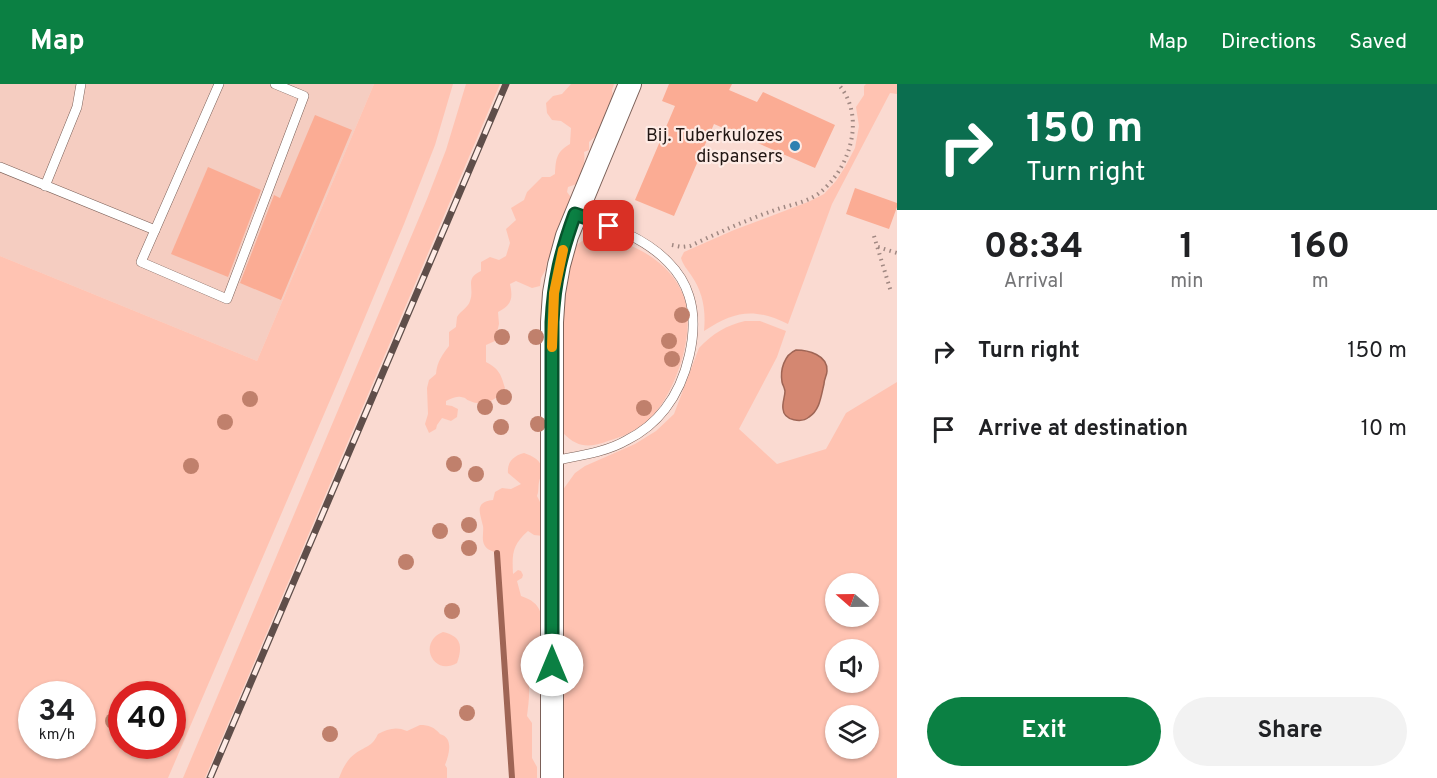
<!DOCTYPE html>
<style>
:root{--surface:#fff;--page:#f2f2f2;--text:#202124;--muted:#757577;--accent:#0b8043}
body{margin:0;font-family:Overpass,sans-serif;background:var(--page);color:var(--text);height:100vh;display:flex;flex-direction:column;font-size:22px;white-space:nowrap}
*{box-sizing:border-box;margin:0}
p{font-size:20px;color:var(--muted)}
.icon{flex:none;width:33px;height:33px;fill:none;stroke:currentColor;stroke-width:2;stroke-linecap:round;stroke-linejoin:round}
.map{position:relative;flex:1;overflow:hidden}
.side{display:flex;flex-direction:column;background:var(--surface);width:540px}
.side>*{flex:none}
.top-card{background:#0b6e4f;color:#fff;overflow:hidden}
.needle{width:39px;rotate:290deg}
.fabs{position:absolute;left:825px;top:489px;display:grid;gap:12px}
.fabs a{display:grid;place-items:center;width:54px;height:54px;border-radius:50%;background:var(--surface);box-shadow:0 2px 4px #0004;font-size:30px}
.speed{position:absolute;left:18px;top:597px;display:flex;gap:12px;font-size:30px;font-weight:700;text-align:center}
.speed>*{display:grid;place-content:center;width:78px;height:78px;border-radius:50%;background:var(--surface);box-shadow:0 2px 4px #0004;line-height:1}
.speed small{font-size:15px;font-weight:400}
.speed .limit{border:9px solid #d22;background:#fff;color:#111}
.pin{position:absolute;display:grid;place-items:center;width:51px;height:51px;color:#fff;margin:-26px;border-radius:12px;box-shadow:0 3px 9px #0006}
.me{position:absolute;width:66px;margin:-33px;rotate:0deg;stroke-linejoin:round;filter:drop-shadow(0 0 4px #0008)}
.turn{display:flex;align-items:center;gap:21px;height:126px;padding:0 30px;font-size:27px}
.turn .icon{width:78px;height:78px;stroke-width:2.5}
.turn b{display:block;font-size:42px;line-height:51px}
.eta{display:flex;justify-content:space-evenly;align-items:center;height:102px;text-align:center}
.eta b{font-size:36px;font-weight:700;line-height:42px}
.primary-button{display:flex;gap:12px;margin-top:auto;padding:12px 30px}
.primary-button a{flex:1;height:69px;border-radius:36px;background:var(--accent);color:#fff;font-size:24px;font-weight:700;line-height:69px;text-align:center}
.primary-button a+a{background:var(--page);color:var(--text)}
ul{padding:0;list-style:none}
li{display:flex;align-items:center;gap:18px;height:78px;padding:0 30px}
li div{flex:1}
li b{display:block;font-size:22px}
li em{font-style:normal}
header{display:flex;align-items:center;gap:36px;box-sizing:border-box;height:84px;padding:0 30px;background:var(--accent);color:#fff}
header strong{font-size:28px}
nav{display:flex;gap:33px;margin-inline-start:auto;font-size:21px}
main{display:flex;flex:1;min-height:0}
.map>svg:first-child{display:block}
</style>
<header>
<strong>Map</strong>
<nav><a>Map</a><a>Directions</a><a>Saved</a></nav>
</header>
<main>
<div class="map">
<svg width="897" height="694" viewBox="0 0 897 694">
<rect width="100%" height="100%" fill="#fadad1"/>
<path fill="#f5cdc1" d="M 0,0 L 374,0 L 257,277 L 0,172 Z"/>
<g fill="#ffc3b2" fill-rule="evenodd">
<path d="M 374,0 L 453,0 L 435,61 L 404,140 L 340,293 L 168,694 L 0,694 L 0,172 L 257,277 ZM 32,610 L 82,610 L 82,662 L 32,662 ZM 122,610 L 172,610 L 172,662 L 122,662 Z"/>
<path d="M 466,0 L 500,0 L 205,694 L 183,694 L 427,115 L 446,66 Z"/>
<path d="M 571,0 L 614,0 L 612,6 L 613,13 L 606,26 L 605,34 L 600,41 L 598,50 L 589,58 L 589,66 L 584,68 C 586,79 581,89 577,100 L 568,103 L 567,108 L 570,112 L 571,120 L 554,168 L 547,177 L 546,185 L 541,194 L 540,202 L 532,204 L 516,197 L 510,200 C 513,214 512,221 498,228 L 499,240 L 495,257 L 486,261 L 486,278 C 499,285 501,290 505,304 C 498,316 483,323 470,317 C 464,315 468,314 461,313 C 455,312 451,315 446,317 L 446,321 L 452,322 L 458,325 L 457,333 L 451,337 L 442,334 L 437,341 L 436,345 L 429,349 L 425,340 L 428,330 L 427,304 L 429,296 L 436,290 C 437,278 442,271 449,262 L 449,248 L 456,243 C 456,242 457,234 457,233 C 460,227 468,224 470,217 C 475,203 464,195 481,187 L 481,178 L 490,173 L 499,176 L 506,172 L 510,159 L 506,145 L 516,136 L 511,124 L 524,116 L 527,108 L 542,93 L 550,93 L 555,90 C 556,75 556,68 570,60 L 571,44 L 561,37 L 552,36 L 547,29 L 546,19 L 553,12 L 562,10 Z"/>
<path d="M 866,0 L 897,0 L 897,10 L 890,9 L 832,120 L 788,240 C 755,224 736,226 704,247 C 706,226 703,208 691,191 C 687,185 683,181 681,174 L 684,168 L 734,146 L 808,118 L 824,110 L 836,97 L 845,83 L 855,64 L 859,42 L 856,23 L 864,11 L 864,2 Z"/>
<path d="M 594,152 C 630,156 671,177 684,213 C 697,249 674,316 645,339 C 634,348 621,353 608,357 C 589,364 578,364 563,349 C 559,297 559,243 569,191 C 570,184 570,175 572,168 C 576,159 585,155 594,152 Z"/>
<path d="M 745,237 L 760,237 L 786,247 L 777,273 L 739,345 L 777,380 L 826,365 L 846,329 L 897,298 L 897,694 L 559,694 L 562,407 L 575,389 L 585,382 L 635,360 L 656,347 L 674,330 L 699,264 C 712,250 727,241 745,237 ZM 836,500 L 868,500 L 868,532 L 836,532 ZM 836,566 L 868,566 L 868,598 L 836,598 ZM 836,632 L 868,632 L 868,664 L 836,664 Z"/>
<path d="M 524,369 C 533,372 543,377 542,388 C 542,393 540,393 539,398 C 538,403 539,407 537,412 L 541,420 L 540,427 L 544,430 L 543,452 L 534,451 L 528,447 C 512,461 512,470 513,490 L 518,486 L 521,487 L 523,491 L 522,494 L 517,497 L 521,512 C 543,519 542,532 544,552 C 540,558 533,560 530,567 C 527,573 529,580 526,587 C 531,602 529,616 527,632 L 532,639 L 532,674 L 537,683 L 537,694 L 512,694 L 497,469 C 493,467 487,466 485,462 C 481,456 484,448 483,442 C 480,429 474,418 493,416 L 495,408 L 502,404 L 511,405 L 521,400 L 508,389 C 507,378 513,372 524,369 Z"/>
<path d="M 443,548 C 461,552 463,562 457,579 C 433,593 417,558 443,548 Z"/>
<path d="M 420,641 C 429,641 434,643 440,650 C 454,654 449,670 445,681 L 447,684 L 447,694 L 339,694 C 343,684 347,675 356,669 C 366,662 372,663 378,650 C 388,645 396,642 407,647 Z"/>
</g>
<path fill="#d48771" stroke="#9f6555" stroke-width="1.5" d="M 796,266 C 808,266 828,271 827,287 C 827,291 824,295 824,300 C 821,312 820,326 809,333 C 802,339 784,337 783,325 C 782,319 785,313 785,307 C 784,302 783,302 782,298 C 780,286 784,271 796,266 Z"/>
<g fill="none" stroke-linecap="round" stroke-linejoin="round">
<path stroke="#9f6555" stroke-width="6" d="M 497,469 L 512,694"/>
</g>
<g fill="#fbac94">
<path d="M 669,0 L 732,0 L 729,6 L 757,18 L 763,8 L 835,41 L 815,84 L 714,40 L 674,132 L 635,116 L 675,22 L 662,17 Z"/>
<path d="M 315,31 L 352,46 L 281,216 L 240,199 L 274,111 L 280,114 Z"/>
<path d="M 208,83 L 261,106 L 228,193 L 171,170 Z"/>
<path d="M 855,104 L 897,119 L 897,123 L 889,145 L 846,130 Z"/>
</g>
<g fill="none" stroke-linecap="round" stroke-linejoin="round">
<g stroke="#7b6058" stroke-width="10">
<g id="service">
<path d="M 219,0 L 141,178 L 227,215 L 304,12 L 275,0"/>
<path d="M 0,83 L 155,146"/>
<path d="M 45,102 L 77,23 L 81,0"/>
<path d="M 552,377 C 576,372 605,369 627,356 C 641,349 655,338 665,325 C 687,297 700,247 689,212 C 685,199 677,187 668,178 C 643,152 607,141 575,130"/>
</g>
</g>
<g stroke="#7b6058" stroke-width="24">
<path id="tertiary" d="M 552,694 L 552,238 L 554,209 L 559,181 L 567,152 L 630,0"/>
</g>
<g stroke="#a08882" stroke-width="4" stroke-dasharray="1.5 4.5" stroke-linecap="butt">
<path d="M 874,152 L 891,208"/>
<path d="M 672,161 L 682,163 L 690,162 C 718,149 746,136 775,126 C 789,121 805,119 818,110 C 850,86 867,32 838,0"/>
<path d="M 878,163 L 897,169"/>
</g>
<use href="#service" stroke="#fff" stroke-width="9"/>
<use href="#tertiary" stroke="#fff" stroke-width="22"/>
<g stroke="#5f4e4a" stroke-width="7">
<path id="rail" d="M 210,694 L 506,0"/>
</g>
<use href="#rail" stroke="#feebe5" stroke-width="4.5" stroke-dasharray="14" stroke-linecap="butt"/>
</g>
<g fill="#c0806c">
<circle cx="682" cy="231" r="8"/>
<circle cx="502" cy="253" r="8"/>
<circle cx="536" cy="253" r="8"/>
<circle cx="669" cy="257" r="8"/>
<circle cx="672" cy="275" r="8"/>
<circle cx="504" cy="313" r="8"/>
<circle cx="250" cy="315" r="8"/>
<circle cx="485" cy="323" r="8"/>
<circle cx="644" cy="324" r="8"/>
<circle cx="225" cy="338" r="8"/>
<circle cx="538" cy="340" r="8"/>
<circle cx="501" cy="343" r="8"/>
<circle cx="454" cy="380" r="8"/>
<circle cx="191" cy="382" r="8"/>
<circle cx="476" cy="390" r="8"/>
<circle cx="469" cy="441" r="8"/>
<circle cx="440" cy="447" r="8"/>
<circle cx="469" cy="464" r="8"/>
<circle cx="406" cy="478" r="8"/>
<circle cx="452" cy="527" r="8"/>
<circle cx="467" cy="629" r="8"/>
<circle cx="113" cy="637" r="8"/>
<circle cx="330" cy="650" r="8"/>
</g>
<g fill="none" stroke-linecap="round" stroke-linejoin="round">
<g stroke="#07532c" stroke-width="15">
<path id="route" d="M 552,581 L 552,238 C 554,197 561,168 575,130 L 609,142"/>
</g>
<use href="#route" stroke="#0b8043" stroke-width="10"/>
<path stroke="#f59e0b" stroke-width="10" d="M 552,263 L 554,209 L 563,166"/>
</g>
<circle fill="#2f80b1" stroke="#feebe5" stroke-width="2" cx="795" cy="62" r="6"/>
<g text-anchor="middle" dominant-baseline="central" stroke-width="4.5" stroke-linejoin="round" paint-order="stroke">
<g font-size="18" fill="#221714" stroke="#feebe5" text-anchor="end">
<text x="783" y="52">Bij. Tuberkulozes<tspan x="783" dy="21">dispansers</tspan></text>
</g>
</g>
</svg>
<div class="fabs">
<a><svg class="needle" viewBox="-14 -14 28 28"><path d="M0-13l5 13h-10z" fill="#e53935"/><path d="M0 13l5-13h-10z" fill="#757577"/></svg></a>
<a><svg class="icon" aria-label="sound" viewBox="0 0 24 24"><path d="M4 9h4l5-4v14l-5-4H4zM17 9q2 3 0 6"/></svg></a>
<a><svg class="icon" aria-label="layers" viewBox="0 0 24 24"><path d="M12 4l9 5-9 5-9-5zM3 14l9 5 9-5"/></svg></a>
</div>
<div class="speed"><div>34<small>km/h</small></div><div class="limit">40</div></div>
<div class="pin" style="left:609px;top:142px;background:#d93025"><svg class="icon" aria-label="arrive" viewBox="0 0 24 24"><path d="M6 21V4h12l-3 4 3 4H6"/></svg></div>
<svg class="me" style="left:552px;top:581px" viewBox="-20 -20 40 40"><circle r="19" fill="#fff"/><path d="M0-13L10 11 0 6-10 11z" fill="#0b8043"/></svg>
</div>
<section class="side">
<div class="top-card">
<div class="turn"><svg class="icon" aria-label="right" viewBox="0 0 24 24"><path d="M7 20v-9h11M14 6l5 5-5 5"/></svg><div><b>150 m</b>Turn right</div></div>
</div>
<div class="eta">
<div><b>08:34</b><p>Arrival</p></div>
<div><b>1</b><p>min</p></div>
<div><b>160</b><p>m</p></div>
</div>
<ul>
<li><svg class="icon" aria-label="right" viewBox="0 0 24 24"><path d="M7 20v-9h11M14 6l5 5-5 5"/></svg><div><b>Turn right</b></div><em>150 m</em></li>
<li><svg class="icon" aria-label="arrive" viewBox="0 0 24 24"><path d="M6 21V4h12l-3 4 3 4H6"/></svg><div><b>Arrive at destination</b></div><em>10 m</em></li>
</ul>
<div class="primary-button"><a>Exit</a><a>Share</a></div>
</section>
</main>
